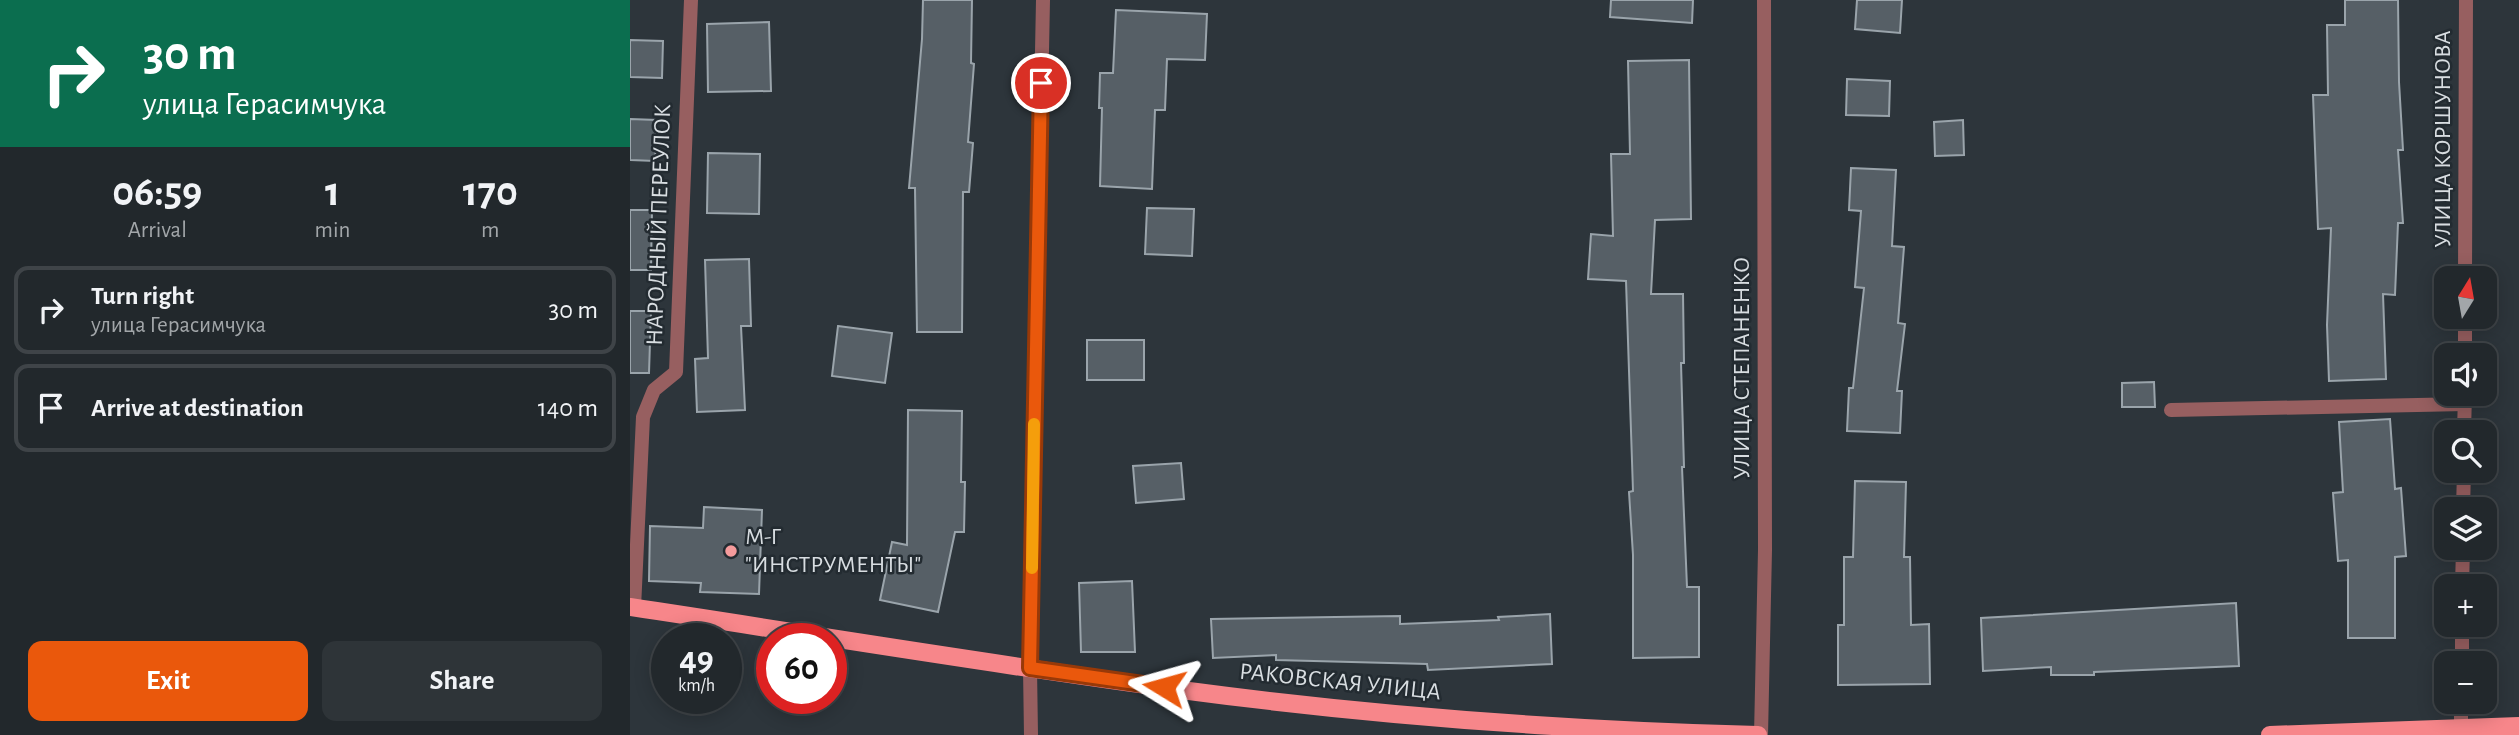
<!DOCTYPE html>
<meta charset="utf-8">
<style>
:root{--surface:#22282c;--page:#2e3438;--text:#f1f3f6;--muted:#a2a6a9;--line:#3f4448;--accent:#ea580c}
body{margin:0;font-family:"Alegreya Sans",sans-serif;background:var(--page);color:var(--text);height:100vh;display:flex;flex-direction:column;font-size:26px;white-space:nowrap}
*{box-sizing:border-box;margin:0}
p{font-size:23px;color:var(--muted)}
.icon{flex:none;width:38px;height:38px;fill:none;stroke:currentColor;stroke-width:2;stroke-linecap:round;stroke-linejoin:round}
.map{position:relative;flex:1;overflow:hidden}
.panel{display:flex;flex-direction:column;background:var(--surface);width:630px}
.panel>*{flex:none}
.banner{background:#0b6e4f;color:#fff;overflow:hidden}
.needle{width:46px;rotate:11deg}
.controls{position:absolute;left:1804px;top:266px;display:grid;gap:14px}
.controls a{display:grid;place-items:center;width:63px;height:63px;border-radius:14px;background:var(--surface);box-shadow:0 4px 18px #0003,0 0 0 2px var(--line);font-size:35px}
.speed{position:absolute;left:21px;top:623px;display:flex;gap:14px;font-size:35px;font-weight:700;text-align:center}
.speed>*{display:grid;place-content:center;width:91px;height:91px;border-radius:50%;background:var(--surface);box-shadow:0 4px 18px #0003,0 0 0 2px var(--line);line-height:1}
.speed small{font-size:18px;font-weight:400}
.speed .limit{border:10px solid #d22;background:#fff;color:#111}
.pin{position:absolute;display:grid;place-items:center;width:60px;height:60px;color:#fff;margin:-30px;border:4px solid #fff;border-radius:50%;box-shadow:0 2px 7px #0007}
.me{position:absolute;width:77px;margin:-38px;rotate:278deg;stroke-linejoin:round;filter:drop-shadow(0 0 5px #0008)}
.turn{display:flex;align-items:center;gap:24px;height:147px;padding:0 28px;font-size:32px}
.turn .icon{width:91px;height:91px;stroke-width:2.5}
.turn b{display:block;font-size:49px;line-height:60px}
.eta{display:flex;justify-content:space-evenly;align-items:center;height:119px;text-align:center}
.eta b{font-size:42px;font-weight:600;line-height:49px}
.cta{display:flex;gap:14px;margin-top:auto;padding:14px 28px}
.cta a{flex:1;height:80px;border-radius:14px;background:var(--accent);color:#fff;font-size:28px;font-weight:600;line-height:80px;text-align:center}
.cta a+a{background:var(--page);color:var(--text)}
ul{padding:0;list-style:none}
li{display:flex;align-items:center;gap:21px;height:88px;margin:0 14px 10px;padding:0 14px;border:4px solid var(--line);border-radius:14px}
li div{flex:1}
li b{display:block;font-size:26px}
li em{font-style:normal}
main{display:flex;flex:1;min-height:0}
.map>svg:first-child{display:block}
</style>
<main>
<section class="panel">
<div class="banner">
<div class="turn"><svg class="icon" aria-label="right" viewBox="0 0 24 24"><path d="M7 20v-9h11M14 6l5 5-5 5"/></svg><div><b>30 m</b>улица Герасимчука</div></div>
</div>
<div class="eta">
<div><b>06:59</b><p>Arrival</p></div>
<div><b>1</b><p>min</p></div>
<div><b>170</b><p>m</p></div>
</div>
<ul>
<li><svg class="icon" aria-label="right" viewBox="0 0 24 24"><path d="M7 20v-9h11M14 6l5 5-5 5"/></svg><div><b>Turn right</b><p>улица Герасимчука</p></div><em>30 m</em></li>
<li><svg class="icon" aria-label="arrive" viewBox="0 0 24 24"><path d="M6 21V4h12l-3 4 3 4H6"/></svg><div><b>Arrive at destination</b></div><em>140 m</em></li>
</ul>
<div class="cta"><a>Exit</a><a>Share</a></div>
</section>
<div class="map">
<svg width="1889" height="735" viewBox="0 0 1889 735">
<rect width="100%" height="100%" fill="#2d353b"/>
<g fill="#565f66" stroke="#9aa4ab" stroke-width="2">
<path d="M 293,0 L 342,0 L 341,63 L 344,64 L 338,142 L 343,143 L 339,192 L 333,192 L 332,332 L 287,332 L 285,188 L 279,188 L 292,39 Z"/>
<path d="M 981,0 L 1063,0 L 1062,23 L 980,17 Z"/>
<path d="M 1227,0 L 1272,0 L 1270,33 L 1225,29 Z"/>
<path d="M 1715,0 L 1768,0 L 1769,82 L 1773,150 L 1768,150 L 1773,223 L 1768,223 L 1765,295 L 1753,294 L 1756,379 L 1699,381 L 1697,325 L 1701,228 L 1688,229 L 1683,95 L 1698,95 L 1697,25 L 1715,25 Z"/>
<path d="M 486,10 L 577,14 L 575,60 L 537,59 L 535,110 L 525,110 L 522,189 L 470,186 L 472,108 L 469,108 L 470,73 L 483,73 Z"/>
<path d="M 139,22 L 141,91 L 78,92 L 77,24 Z"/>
<path d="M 0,40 L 33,41 L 32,78 L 0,77 Z"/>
<path d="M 1059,60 L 1061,219 L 1025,220 L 1021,294 L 1053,294 L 1054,363 L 1051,363 L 1054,467 L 1052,467 L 1057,587 L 1069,587 L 1069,657 L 1003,658 L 1003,555 L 999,492 L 1003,491 L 996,281 L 958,279 L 961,234 L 983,236 L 981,154 L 1000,154 L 998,61 Z"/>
<path d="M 1217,79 L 1260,81 L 1259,116 L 1216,115 Z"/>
<path d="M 0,119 L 27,120 L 25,161 L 0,160 Z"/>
<path d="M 1333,120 L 1334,155 L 1305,156 L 1304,122 Z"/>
<path d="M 78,153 L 130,154 L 129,214 L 77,213 Z"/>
<path d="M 1221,168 L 1266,170 L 1262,246 L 1274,247 L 1268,323 L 1275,324 L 1267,391 L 1272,391 L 1270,433 L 1217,431 L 1219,388 L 1223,388 L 1234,288 L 1225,287 L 1231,211 L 1219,210 Z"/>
<path d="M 517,208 L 564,209 L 562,256 L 515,254 Z"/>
<path d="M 0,210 L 22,210 L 21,270 L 0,270 Z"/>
<path d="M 119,259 L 121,326 L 111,326 L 115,410 L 67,412 L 65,359 L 78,358 L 75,260 Z"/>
<path d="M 0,311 L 21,311 L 19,373 L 0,373 Z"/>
<path d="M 208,326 L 262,333 L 255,383 L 202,376 Z"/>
<rect x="457" y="340" width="57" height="40"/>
<path d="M 1524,382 L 1525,407 L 1492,407 L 1492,383 Z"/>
<path d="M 278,410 L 332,411 L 331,482 L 335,482 L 334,532 L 325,532 L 308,612 L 250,600 L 262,542 L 277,545 Z"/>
<path d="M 1760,419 L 1765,489 L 1771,488 L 1776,556 L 1765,557 L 1765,638 L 1718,638 L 1718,560 L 1708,561 L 1703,493 L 1713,492 L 1709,422 Z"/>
<path d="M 551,463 L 554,499 L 506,503 L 503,466 Z"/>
<path d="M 1225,481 L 1276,482 L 1274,557 L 1280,557 L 1281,625 L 1299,624 L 1300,684 L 1208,685 L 1208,625 L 1214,625 L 1214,557 L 1223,557 Z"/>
<path d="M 74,507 L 132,510 L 129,594 L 70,592 L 71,583 L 19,581 L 20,526 L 73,528 Z"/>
<path d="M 502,581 L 505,652 L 451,652 L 449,583 Z"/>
<path d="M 1606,603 L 1609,666 L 1464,672 L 1464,675 L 1421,675 L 1421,667 L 1353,671 L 1351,618 Z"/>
<path d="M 920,614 L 922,664 L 798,670 L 797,664 L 646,660 L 646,655 L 583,658 L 581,619 L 770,616 L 770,624 L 869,620 L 868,617 Z"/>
</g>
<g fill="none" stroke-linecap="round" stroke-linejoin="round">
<path stroke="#975f60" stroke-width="14" d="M 1541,410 L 1835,404"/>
<g stroke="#975f60" stroke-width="14">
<path d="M 1835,278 L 1836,0"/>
<path d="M 1835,355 L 1835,317"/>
<path d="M 1834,432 L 1835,394"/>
<path d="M 1833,509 L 1834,471"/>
<path d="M 1832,586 L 1833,548"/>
<path d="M 4,608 L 13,417 L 24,390 L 46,372 L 61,0"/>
<path d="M 1832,663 L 1832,625"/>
<path d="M 401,735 L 400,668 L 413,0"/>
<path d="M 1131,735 L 1135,550 L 1134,0"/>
<path d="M 1831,735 L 1831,702"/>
</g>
<g stroke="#f7868a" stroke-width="18">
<path d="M 0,607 C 186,635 372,666 559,691 C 747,716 938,730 1128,735"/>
<path d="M 1640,735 L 1889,726"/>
</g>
</g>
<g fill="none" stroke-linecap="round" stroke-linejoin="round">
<g stroke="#983908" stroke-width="18">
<path id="route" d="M 411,83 L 400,668 L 534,687"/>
</g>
<use href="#route" stroke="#ea580c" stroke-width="12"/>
<path stroke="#f59e0b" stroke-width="12" d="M 402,568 L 404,424"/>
</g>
<circle fill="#f59b9c" stroke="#232b31" stroke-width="2.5" cx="101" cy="551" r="7"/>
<g text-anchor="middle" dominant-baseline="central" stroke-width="5" stroke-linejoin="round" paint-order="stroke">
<g font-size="24" fill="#d8dde1" stroke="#232b31">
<text transform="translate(1813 139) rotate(-90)">УЛИЦА КОРШУНОВА</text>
<text transform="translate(29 225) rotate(-88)">НАРОДНЫЙ ПЕРЕУЛОК</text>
<text transform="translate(1112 368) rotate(-90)">УЛИЦА СТЕПАНЕНКО</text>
<text transform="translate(710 682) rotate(6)">РАКОВСКАЯ УЛИЦА</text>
</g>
<g font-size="24" fill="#d8dde1" stroke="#232b31" text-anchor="start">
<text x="115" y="537">М-Г<tspan x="115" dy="28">"ИНСТРУМЕНТЫ"</tspan></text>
</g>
</g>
</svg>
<div class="controls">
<a><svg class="needle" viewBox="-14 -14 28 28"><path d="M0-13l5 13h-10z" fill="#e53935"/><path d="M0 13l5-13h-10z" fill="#a2a6a9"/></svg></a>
<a><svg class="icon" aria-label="sound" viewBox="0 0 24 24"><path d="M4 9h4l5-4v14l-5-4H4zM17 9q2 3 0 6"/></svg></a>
<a><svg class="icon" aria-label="search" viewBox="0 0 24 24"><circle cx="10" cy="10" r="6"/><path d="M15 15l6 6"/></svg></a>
<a><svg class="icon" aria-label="layers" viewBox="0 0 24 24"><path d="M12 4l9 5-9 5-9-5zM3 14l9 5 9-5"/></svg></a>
<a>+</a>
<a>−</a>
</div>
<div class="speed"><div>49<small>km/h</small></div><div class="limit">60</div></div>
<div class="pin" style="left:411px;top:83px;background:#d93025"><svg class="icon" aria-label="arrive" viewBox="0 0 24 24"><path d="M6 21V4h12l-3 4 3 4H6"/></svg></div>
<svg class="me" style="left:534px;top:687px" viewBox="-20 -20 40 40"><path d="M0-17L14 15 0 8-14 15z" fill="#ea580c" stroke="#fff" stroke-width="4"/></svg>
</div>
</main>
